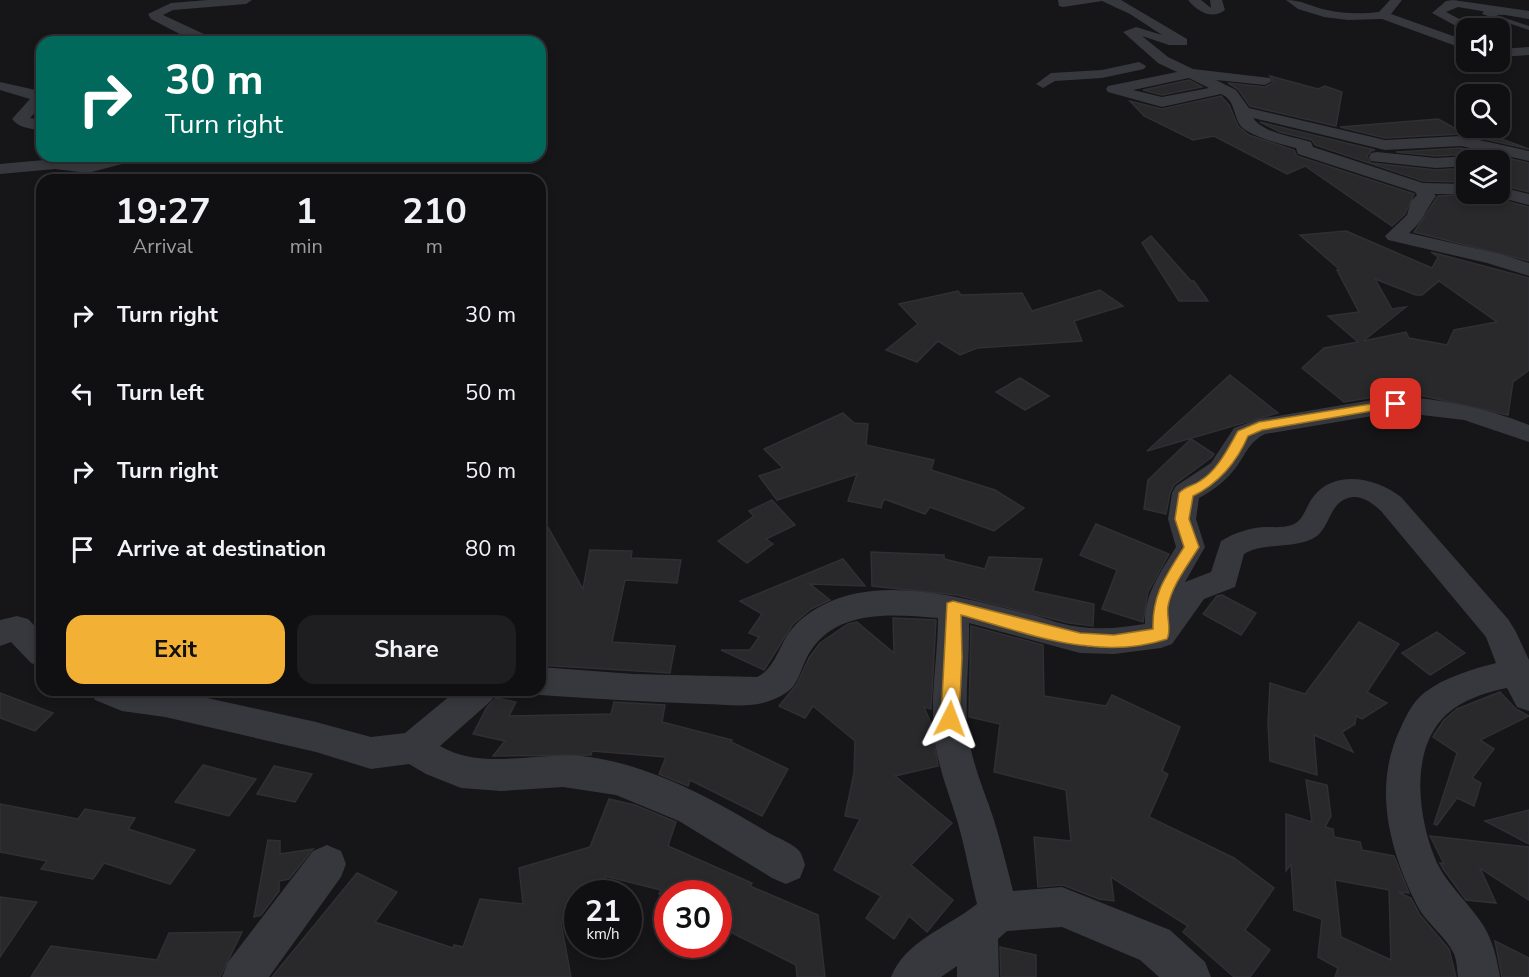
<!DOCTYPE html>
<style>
:root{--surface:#101012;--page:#1e1e20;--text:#f1f3f6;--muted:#9c9d9f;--line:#303032;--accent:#f2b134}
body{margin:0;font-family:"Nunito Sans",sans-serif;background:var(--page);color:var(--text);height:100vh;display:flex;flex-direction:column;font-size:22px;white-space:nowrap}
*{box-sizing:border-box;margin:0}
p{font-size:20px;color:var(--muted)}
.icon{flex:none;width:33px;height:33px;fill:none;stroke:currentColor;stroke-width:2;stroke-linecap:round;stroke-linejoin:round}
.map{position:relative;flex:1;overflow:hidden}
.drawer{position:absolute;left:36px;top:174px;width:510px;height:522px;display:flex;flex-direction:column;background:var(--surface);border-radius:18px;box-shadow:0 3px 9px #0003,0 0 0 2px var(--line)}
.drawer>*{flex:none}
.hud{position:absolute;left:36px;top:36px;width:510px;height:126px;border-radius:18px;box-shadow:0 3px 9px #0003,0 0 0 2px var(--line);background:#00695c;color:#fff;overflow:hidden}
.tools{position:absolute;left:1456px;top:18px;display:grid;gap:12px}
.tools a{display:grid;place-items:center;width:54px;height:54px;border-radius:12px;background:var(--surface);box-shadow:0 3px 9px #0003,0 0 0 2px var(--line);font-size:30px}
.speed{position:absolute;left:564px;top:880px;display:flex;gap:12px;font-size:30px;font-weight:700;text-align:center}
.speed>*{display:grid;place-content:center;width:78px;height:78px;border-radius:50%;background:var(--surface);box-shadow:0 3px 9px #0003,0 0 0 2px var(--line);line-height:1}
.speed small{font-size:15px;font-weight:400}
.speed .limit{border:9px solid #d22;background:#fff;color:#111}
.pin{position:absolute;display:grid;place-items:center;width:51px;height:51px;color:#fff;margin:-26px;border-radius:12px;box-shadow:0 3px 9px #0006}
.me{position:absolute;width:66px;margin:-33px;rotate:3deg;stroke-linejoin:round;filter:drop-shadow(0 0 4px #0008)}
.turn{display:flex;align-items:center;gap:21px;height:126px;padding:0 30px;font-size:27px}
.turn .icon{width:78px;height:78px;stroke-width:2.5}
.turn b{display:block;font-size:42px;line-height:51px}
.eta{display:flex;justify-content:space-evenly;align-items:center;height:102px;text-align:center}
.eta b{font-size:36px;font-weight:700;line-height:42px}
.primary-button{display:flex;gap:12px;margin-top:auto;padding:12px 30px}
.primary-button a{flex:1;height:69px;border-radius:18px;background:var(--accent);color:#111;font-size:24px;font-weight:700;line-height:69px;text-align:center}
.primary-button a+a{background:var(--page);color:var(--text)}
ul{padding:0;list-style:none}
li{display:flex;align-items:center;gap:18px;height:78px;padding:0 30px}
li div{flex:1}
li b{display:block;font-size:22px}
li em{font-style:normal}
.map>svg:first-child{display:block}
</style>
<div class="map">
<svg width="1529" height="977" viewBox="0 0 1529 977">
<rect width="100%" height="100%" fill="#161618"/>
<g fill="#29292c" stroke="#303034" stroke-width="1.5" fill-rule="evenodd">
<path d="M 1270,76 L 1318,89 L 1325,86 L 1342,92 L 1336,126 L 1250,106 L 1238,89 L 1228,83 L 1265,87 L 1274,82 Z"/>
<path d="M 1189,80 L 1202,87 L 1162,95 L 1143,90 Z"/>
<path d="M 1221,96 L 1229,105 L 1238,126 L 1249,135 L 1294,150 L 1297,156 L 1414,194 L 1405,214 L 1392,226 L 1305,166 L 1287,174 L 1214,136 L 1193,140 L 1144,116 L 1130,101 L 1162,109 Z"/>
<path d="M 1438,119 L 1458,130 L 1493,136 L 1529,149 L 1461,134 L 1385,138 L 1340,127 Z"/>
<path d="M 1260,122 L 1375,150 L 1371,151 L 1367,156 L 1371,163 L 1436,170 L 1467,168 L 1467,182 L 1423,181 L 1315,145 L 1312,140 L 1280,132 Z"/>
<path d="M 1461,148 L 1529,163 L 1529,192 L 1500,185 L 1500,160 L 1477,160 L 1467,154 L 1436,156 L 1396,152 Z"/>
<path d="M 1469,194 L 1490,194 L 1493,198 L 1529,207 L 1529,261 L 1414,232 L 1438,196 Z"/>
<path d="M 1346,231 L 1432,268 L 1438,257 L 1431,252 L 1529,278 L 1529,370 L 1513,382 L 1508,415 L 1406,392 L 1344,402 L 1302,368 L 1324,348 L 1358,342 L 1328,316 L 1359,312 L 1337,270 L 1339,269 L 1300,235 ZM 1375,279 L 1416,295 L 1422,295 L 1439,281 L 1497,322 L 1454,330 L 1447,345 L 1409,338 L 1406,332 L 1363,341 L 1406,307 L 1392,309 Z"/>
<path d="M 1151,236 L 1191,281 L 1194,281 L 1208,301 L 1179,301 L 1142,243 Z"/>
<path d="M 1100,290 L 1123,306 L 1074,321 L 1082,341 L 977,348 L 960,355 L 938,341 L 917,362 L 886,350 L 918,324 L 899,304 L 958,291 L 961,295 L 1022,293 L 1032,311 Z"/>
<path d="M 1230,375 L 1278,413 L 1147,451 L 1207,396 Z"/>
<path d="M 1020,378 L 1049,396 L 1025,410 L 996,392 Z"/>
<path d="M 843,413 L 854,423 L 868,424 L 866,445 L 934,460 L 931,470 L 995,490 L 1024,508 L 994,531 L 930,507 L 925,514 L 884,499 L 881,508 L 848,501 L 857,474 L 777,500 L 759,476 L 783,468 L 764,449 Z"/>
<path d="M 1191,439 L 1214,454 L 1212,457 L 1174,485 L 1170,493 L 1166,514 L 1144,509 L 1148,480 Z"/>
<path d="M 772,500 L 795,525 L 766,539 L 773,544 L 747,563 L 718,541 L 754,516 L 749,511 Z"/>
<path d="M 540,513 L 583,589 L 590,550 L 632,551 L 631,558 L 681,560 L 677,583 L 625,580 L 612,642 L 675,646 L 670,673 L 540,665 Z"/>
<path d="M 1096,524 L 1169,554 L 1148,592 L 1143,622 L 1102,609 L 1117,570 L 1080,555 Z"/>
<path d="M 871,552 L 944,555 L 944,559 L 985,569 L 989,557 L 1042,559 L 1033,591 L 1094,604 L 1093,626 L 1069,623 L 957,595 L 872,586 Z"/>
<path d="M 843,559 L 865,586 L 810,584 L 830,600 L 811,609 L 793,624 L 764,670 L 721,650 L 750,650 L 759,637 L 749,633 L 762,614 L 740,601 Z"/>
<path d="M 1222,595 L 1256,613 L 1241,635 L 1203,614 L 1217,596 Z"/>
<path d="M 893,618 L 936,620 L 931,709 L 924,707 L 931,723 L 938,766 L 895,776 L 952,823 L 911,865 L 953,900 L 927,932 L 909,916 L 894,939 L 866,918 L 881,896 L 834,870 L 860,819 L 845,816 L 854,773 L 855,741 L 813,706 L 805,718 L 779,706 L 797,684 L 809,658 L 820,643 L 848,624 L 857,622 L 894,653 Z"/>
<path d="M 1359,622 L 1399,644 L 1367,692 L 1387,703 L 1362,719 L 1356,716 L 1355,724 L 1342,732 L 1353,752 L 1314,735 L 1317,775 L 1270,761 L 1268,723 L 1270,683 L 1305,694 Z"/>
<path d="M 971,626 L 1043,645 L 1044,696 L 1106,706 L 1112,695 L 1180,727 L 1162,771 L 1168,774 L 1149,817 L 1234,858 L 1274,888 L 1245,930 L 1270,950 L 1250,977 L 1234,977 L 1183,932 L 1188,926 L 1111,877 L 1114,901 L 1099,899 L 1063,885 L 1038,887 L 1034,837 L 1071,841 L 1066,790 L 994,772 L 1000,724 L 969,717 Z"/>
<path d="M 1437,632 L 1465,653 L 1430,675 L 1402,653 Z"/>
<path d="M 1500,692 L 1516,709 L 1529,716 L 1480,740 L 1494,749 L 1472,778 L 1481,783 L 1474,806 L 1457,798 L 1437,825 L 1434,824 L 1457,753 L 1433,737 L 1434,735 L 1444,720 L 1457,709 Z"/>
<path d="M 0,693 L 53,713 L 35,731 L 0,718 Z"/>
<path d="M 496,698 L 516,702 L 509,716 L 611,714 L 614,702 L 665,705 L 662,722 L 732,740 L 731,742 L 788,769 L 762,816 L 690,780 L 688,786 L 659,774 L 666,757 L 592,751 L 591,755 L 493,756 L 505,741 L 473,734 L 487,707 Z"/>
<path d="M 203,765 L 256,779 L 229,816 L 175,802 Z"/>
<path d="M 274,766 L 312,774 L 295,802 L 257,794 Z"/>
<path d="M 1306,780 L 1327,785 L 1331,816 L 1325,827 L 1333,829 L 1334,837 L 1360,842 L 1362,850 L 1394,856 L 1409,893 L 1398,892 L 1411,898 L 1420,915 L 1449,949 L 1456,977 L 1335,977 L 1338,968 L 1318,957 L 1322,919 L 1294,910 L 1291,864 L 1286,871 L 1286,814 L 1312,822 ZM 1335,880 L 1389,890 L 1391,960 L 1341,937 Z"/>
<path d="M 609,799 L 635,805 L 676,822 L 668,846 L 752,883 L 750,886 L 818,915 L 825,977 L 797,977 L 796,965 L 718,926 L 718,894 L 659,894 L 661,890 L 605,876 L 609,894 L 578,894 L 578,917 L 561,923 L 571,977 L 272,977 L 357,873 L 397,892 L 375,922 L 453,948 L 454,945 L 463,947 L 480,899 L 523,904 L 519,868 L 590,847 Z"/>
<path d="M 0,804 L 78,819 L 85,809 L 135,818 L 128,829 L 195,850 L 170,884 L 104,863 L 93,879 L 41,869 L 47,861 L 0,852 Z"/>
<path d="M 1529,810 L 1529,844 L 1485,821 Z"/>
<path d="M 1430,836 L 1529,847 L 1529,900 L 1480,868 L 1496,903 L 1466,900 L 1444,870 L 1440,863 L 1444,864 Z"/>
<path d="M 268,840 L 280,841 L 280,854 L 313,849 L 289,879 L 279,881 L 279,891 L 261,915 L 254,917 Z"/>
<path d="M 0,897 L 37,902 L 0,957 Z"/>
<path d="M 242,932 L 220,977 L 31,977 L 51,946 L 157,960 L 169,933 Z"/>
<path d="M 1495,941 L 1529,958 L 1529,977 L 1502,977 Z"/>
<path d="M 1000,947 L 1036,955 L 1036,977 L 1001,977 Z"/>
</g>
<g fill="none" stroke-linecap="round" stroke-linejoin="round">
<path fill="#37383d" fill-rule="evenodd" d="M 1484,11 L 1512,12 L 1510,15 L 1496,15 L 1529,26 L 1529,30 L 1482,14 Z"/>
<g fill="#37383d" fill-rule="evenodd">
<path d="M 208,0 L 252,0 L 246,4 L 173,10 L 163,15 L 206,35 L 209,42 L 195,42 L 151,19 L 148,14 L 171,3 Z"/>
<path d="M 1058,0 L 1121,0 L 1187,39 L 1187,45 L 1169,45 L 1142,36 L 1168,57 L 1193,69 L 1270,78 L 1272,81 L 1265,85 L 1216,80 L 1236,90 L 1249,108 L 1385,140 L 1461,136 L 1529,151 L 1529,161 L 1461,146 L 1385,150 L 1253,118 C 1263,133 1294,137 1311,142 L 1313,147 L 1423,183 L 1467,184 L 1467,194 L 1470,194 L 1434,194 L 1436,196 C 1425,211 1424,220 1409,233 L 1500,254 L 1529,263 L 1529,276 L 1487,263 L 1388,240 L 1385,236 L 1407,215 L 1411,201 L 1417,195 L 1415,192 L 1298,154 L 1296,148 C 1283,145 1248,136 1240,125 C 1233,114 1235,100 1221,94 L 1162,107 L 1108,92 L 1106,89 L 1108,86 L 1177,72 L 1158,63 L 1123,32 L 1136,27 L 1162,35 L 1130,14 L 1102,1 L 1063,7 L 1059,6 ZM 1189,78 L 1209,88 L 1162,97 L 1133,90 Z"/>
<path d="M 1188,0 L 1201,0 L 1211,8 L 1210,0 L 1222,0 L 1225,10 C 1212,20 1198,12 1188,0 Z"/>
<path d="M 1286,0 C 1302,0 1312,7 1327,10 C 1344,14 1362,14 1379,12 L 1390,0 L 1402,0 L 1391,14 L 1467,41 L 1467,50 L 1382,19 L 1348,20 L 1324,17 L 1298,9 Z"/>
<path d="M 1453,0 L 1529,11 L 1529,19 L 1458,7 L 1446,12 L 1471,25 L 1473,28 L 1467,28 L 1467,32 L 1432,13 L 1446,1 Z"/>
<path d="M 1529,47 L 1529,55 L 1500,57 L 1500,49 Z"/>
<path d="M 1139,62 L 1146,66 L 1144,69 L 1102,78 L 1055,81 L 1043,88 L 1036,84 L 1051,73 L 1102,70 Z"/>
<path d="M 0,82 L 40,91 L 42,105 L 30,118 L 42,120 L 42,130 C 31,129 19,128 12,119 L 30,99 L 0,90 Z"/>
<path d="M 1377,152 L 1436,158 L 1467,156 L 1475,160 L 1467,160 L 1467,166 L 1436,168 L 1371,161 L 1369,157 L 1371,153 Z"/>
<path d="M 112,156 L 139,156 L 137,160 L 88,173 L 55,169 L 0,174 L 0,164 L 55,159 L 88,163 Z"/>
<path d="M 1500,187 L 1529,194 L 1529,205 L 1494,196 L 1492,194 L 1500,194 Z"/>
<path d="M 1396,396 C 1441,399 1487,408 1529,425 L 1529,442 L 1464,420 L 1396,412 L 1265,434 C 1250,441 1246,453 1237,466 C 1227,480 1214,490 1199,498 L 1196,519 L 1205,547 L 1185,582 L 1211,572 L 1221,541 C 1234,533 1249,528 1264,527 C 1273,527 1283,528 1292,525 C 1304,521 1306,505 1314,496 C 1335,469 1377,478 1401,497 L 1508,619 L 1516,632 L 1529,660 L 1529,711 L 1517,707 L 1507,688 C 1485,692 1457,702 1442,719 C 1409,756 1419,822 1437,863 C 1449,887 1469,903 1483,925 C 1493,941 1497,959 1500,977 L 1458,977 C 1457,970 1457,961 1454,954 C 1446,936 1427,924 1418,907 C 1389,850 1372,786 1401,727 C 1407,714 1413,702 1424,693 C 1443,678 1472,669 1496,663 L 1486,637 L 1381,511 C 1372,503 1361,494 1348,498 C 1328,504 1330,531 1312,539 C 1291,549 1264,542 1244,554 L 1235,587 L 1204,599 L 1172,644 L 1161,648 L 1114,654 L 1080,653 L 969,623 C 970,660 964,696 968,733 C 972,764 984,790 994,820 C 1001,843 1007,867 1013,891 L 1062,887 L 1170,930 L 1205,962 L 1211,977 L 1159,977 L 1140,960 L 1062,927 L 1007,931 L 998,939 L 999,977 L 957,977 L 957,966 L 941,977 L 891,977 C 906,940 947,928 977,904 C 970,876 965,847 957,820 C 948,790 936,763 934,732 C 930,694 938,656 938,618 C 891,614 833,608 807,657 C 796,680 799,689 772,700 C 751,709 726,704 704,704 C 649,702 595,699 540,695 L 528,690 L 540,690 L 540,667 L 633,674 L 757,677 C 775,669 779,645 791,630 C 799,619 814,609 827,603 C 887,574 972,600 1033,615 C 1048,619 1065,626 1081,627 C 1103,630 1124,627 1145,624 C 1144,594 1161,572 1176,547 L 1168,519 L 1172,493 L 1176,486 L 1211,463 L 1234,428 L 1259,419 Z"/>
<path d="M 17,616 L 28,619 L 42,633 L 42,667 L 31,663 L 11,642 L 0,646 L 0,620 Z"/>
<path d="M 90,690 L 171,690 L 316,722 L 371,737 L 405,733 L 457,690 L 497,690 L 492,700 L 440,746 C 485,772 540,750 589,757 C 654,766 714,800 769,833 C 778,838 794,844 800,852 C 802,855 804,861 805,865 L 800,878 L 786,884 L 772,878 L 679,821 L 616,795 L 563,787 L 501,791 L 461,788 L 426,774 L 409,764 L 371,769 L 316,752 L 165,717 L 122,711 L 95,700 Z"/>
<path d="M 327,845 L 341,851 L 346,864 L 341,877 L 269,977 L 222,977 L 228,962 L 313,851 Z"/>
</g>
</g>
<path fill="#f2b134" stroke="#9d7322" stroke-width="1.5" d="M 1396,400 L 1402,404 L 1400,406 L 1262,430 L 1248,436 C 1237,462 1218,484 1193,496 L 1189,519 L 1199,547 C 1188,565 1172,585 1168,606 C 1166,617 1172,629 1167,639 C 1098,662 1027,633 961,615 L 962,658 L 959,719 L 956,724 L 950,726 L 944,724 L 941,719 L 947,603 L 953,601 L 1080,633 L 1114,635 L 1153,629 C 1152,594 1166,576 1184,547 L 1175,519 L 1179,493 C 1185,486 1193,486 1200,481 C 1218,470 1228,448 1238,431 L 1259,422 Z"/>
</svg>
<div class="tools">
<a><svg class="icon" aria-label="sound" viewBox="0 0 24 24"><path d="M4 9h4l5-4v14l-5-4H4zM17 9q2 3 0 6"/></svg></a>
<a><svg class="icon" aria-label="search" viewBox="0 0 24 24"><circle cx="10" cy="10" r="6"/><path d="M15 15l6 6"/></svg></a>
<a><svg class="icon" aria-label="layers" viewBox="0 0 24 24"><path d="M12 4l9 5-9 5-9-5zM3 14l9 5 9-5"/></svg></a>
</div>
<div class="speed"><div>21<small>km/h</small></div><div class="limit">30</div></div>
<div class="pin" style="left:1396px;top:404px;background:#d93025"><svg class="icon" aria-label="arrive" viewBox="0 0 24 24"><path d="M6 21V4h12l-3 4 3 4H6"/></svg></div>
<svg class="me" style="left:950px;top:719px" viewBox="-20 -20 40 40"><path d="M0-17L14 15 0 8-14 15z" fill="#f2b134" stroke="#fff" stroke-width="4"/></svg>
<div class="hud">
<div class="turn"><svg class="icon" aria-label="right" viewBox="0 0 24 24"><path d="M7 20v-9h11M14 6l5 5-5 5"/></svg><div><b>30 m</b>Turn right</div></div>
</div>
<section class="drawer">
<div class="eta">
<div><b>19:27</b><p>Arrival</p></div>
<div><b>1</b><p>min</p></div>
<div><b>210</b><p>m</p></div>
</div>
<ul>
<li><svg class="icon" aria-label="right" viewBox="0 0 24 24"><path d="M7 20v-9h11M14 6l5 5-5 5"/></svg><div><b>Turn right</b></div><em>30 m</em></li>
<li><svg class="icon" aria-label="left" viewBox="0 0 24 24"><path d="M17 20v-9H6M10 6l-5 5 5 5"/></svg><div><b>Turn left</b></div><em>50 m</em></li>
<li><svg class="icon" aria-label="right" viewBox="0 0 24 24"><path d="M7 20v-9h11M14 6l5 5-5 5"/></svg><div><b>Turn right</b></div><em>50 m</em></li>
<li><svg class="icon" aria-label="arrive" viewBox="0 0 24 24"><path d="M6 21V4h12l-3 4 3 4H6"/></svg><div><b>Arrive at destination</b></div><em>80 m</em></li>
</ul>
<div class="primary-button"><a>Exit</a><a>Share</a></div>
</section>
</div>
